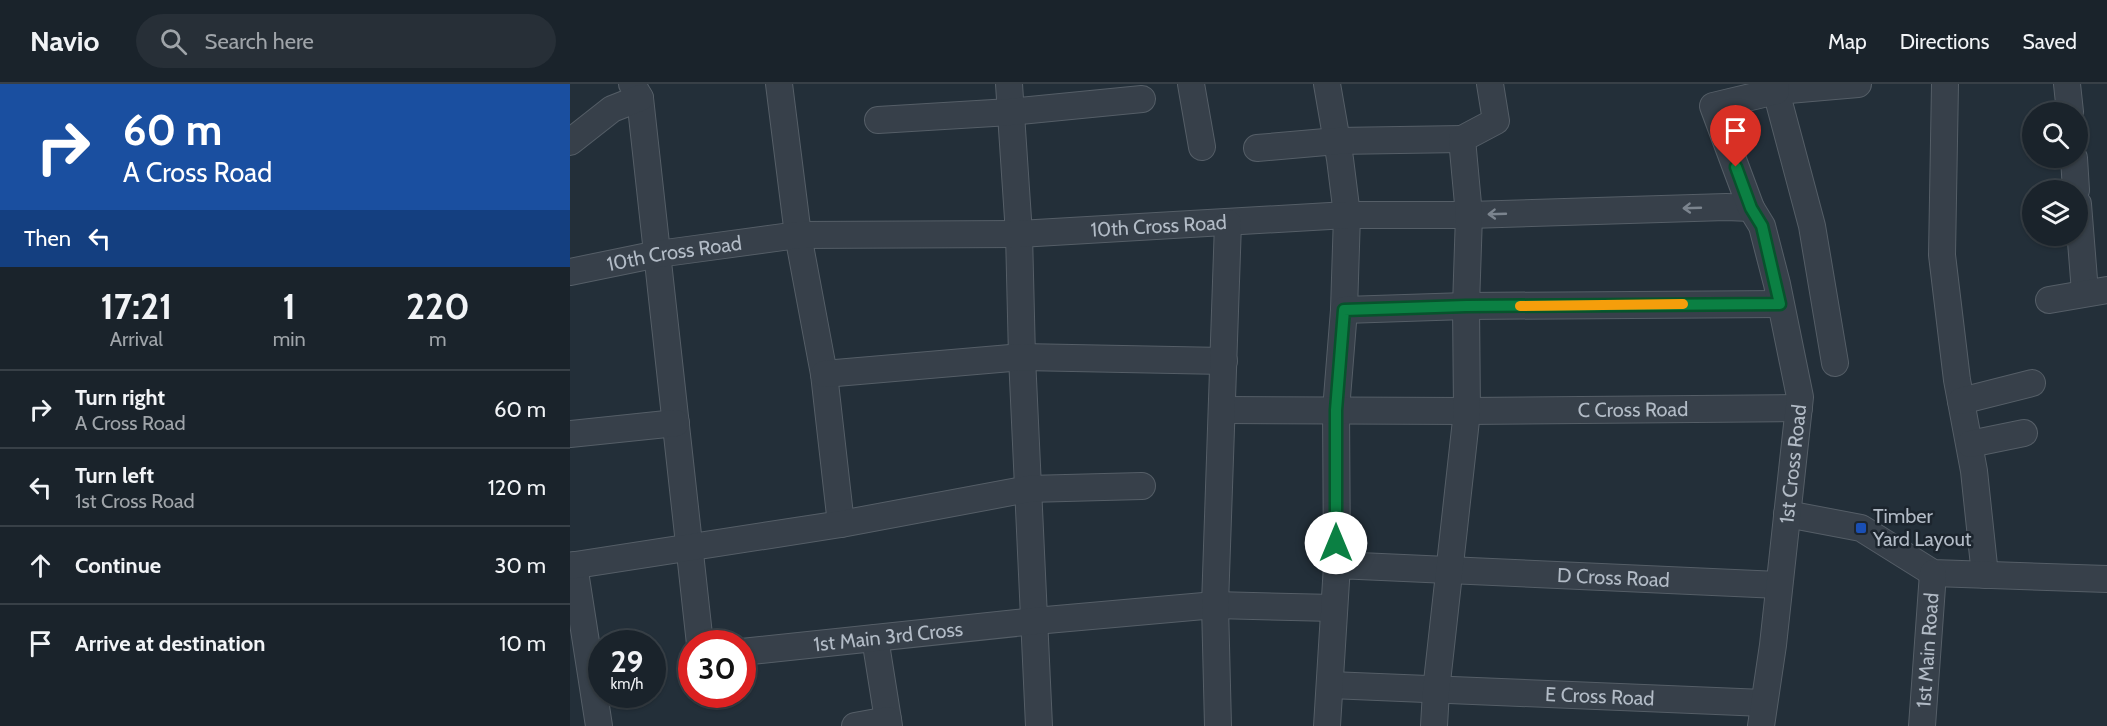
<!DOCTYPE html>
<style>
:root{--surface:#1a232b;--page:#272f37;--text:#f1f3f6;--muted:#9fa4a9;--line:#384047}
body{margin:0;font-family:Cabin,sans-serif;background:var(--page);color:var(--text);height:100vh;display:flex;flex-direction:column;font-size:22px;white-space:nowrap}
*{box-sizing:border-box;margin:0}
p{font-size:20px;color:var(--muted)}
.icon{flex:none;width:33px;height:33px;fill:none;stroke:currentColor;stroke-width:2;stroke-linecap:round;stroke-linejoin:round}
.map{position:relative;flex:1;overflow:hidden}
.sheet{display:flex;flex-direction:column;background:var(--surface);width:570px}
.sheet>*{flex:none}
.guide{background:#1a4fa0;color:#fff;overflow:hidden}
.controls{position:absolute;left:1452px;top:18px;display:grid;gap:12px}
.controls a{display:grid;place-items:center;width:66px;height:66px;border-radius:50%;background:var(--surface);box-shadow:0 2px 4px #0004,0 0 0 2px var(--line);font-size:30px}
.speed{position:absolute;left:18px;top:546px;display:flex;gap:12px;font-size:30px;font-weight:700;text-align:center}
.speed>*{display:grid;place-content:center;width:78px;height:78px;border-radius:50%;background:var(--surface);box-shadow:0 2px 4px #0004,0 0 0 2px var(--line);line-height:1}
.speed small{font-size:15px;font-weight:400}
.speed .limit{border:9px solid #d22;background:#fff;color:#111}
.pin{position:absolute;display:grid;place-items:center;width:51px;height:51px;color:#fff;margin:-62px -26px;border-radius:50% 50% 50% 0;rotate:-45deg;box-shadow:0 0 6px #0007}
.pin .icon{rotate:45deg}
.me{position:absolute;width:66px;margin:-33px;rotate:0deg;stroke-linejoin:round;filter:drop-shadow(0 0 4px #0008)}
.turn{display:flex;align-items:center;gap:21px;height:126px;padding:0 24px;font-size:27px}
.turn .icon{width:78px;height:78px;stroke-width:2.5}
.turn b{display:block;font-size:42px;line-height:51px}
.then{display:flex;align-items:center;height:57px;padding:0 24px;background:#0003;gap:12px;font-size:22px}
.eta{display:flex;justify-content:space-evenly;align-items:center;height:102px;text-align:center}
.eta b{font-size:36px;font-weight:700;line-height:42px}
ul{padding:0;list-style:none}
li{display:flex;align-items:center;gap:18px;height:78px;padding:0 24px;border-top:2px solid var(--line)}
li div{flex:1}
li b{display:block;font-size:22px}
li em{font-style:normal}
header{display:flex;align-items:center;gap:36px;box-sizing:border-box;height:84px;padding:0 30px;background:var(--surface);border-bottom:2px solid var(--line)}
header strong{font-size:28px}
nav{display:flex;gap:33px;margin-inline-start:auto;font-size:21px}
.search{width:420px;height:54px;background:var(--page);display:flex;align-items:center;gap:15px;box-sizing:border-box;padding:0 21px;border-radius:33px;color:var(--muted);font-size:22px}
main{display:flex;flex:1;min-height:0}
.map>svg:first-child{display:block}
</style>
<header>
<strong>Navio</strong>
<div class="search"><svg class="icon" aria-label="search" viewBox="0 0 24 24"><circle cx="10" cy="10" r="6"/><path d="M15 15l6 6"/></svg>Search here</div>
<nav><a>Map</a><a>Directions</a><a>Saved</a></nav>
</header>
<main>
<section class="sheet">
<div class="guide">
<div class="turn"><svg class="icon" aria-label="right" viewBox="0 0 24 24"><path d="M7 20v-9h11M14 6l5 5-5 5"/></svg><div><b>60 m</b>A Cross Road</div></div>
<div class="then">Then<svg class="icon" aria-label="left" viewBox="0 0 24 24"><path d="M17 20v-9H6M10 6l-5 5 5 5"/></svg></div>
</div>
<div class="eta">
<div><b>17:21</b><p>Arrival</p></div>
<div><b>1</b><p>min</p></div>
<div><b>220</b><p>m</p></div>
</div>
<ul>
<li><svg class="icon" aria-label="right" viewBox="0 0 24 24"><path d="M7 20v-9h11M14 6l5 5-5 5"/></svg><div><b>Turn right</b><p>A Cross Road</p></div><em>60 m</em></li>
<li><svg class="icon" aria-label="left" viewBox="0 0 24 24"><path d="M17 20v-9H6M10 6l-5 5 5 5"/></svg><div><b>Turn left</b><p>1st Cross Road</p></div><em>120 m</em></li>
<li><svg class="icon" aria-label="ahead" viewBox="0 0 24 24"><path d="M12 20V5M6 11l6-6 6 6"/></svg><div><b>Continue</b></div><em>30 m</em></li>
<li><svg class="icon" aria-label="arrive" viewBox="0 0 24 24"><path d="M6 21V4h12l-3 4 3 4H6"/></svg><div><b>Arrive at destination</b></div><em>10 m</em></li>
</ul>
</section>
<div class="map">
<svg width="1537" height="642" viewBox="0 0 1537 642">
<rect width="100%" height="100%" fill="#232f39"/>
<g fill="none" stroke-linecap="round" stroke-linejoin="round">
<g stroke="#555e67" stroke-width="28">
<g id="minor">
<path d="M 62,0 L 70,14 L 130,560"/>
<path d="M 209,0 L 228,151 L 254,290 L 271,440"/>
<path d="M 439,0 L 449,150 L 452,273 L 469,642"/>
<path d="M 621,0 L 632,63"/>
<path d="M 757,0 L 770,75 L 777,131 L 774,226 L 766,326 L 767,481"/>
<path d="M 1375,0 L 1372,171 L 1387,296 L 1404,387 L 1415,491"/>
<path d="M 1497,0 L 1500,28"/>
<path d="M 308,36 L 440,28 L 572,15"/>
<path d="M 0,58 L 42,25 L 70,14"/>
<path d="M 687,64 L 767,57 L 892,55"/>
<path d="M 1504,74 L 1506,106"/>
<path d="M 1508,120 L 1515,208"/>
<path id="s1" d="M 0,188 L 88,170 L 228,151 L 449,150 L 777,131 L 899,131 L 1156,123 L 1181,124"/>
<path d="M 1479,216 L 1537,206"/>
<path d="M 774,226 L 896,222 L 1210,220"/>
<path d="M 1265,279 L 1242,142 L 1206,7 L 1288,0"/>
<path d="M 254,290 L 452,273 L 654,277"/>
<path d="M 1391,317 L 1462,299"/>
<path id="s2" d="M 652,326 L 897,327 L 1229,324"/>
<path d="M 0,350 L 106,339"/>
<path d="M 1400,360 L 1454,349"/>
<path d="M 1217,430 L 1291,444 L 1363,489 L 1537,495"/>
<path d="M 4,481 L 29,642"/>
<path d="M 0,482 L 271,440 L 458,405 L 572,402"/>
<path d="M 305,554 L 319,642"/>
<path id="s3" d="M 172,568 L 465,537 L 645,521 L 764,524"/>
<path id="s4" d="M 760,601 L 1194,619"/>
<path d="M 285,642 L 318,636"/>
<path d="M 648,642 L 645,521 L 658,139"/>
<path id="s5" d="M 757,642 L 767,481 L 1209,501"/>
<path d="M 864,642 L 866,607 L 897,327 L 896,222 L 899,131 L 892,55 L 926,37 L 920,0"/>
<path id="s6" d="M 1191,642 L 1203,561 L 1230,313 L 1207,200 L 1192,142 L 1181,124 L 1143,22 L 1206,7 L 1205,0"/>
<path id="s7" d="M 1352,642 L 1363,489"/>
</g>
</g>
<use href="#minor" stroke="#37404a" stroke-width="26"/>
</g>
<defs><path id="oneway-shaft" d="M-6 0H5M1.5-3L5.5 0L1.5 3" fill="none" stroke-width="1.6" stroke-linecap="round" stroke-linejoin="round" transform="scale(1.5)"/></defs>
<g stroke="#7b848e">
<use href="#oneway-shaft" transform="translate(1122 124) rotate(178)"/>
<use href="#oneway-shaft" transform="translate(927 130) rotate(178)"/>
</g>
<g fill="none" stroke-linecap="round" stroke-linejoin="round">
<g stroke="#07532c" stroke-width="15">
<path id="route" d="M 766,459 L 766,326 L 774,226 L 896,222 L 1210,220 L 1192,142 L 1181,124 L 1166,83"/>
</g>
<use href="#route" stroke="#0b8043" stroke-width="10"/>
<path stroke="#f59e0b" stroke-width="10" d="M 950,222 L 1113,220"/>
</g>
<rect fill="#1a4fb4" stroke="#1c252e" stroke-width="2" x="1285" y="438" width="12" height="12" rx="3"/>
<g text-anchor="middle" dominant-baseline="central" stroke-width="5" stroke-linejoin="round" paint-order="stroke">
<g font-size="20" fill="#b2bbc6" stroke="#1c252e">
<text stroke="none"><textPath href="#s1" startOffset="592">10th Cross Road</textPath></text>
<text stroke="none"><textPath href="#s1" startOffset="106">10th Cross Road</textPath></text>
<text stroke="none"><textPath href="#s2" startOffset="411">C Cross Road</textPath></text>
<text stroke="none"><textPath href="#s6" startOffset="264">1st Cross Road</textPath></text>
<text stroke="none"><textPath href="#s5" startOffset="438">D Cross Road</textPath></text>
<text stroke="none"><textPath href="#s3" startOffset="147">1st Main 3rd Cross</textPath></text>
<text stroke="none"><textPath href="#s7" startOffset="76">1st Main Road</textPath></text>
<text stroke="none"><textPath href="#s4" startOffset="270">E Cross Road</textPath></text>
</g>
<g font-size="20" fill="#b2bbc6" stroke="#1c252e" text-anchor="start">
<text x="1303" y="432">Timber<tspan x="1303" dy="23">Yard Layout</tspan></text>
</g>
</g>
</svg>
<div class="controls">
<a><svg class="icon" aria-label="search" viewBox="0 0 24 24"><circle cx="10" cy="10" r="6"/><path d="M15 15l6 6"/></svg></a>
<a><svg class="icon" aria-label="layers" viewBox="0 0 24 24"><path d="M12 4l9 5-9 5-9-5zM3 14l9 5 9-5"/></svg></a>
</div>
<div class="speed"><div>29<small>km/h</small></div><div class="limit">30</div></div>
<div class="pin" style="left:1166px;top:83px;background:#d93025"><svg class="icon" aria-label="arrive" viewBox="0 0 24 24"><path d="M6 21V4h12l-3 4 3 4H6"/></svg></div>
<svg class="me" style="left:766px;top:459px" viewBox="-20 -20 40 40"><circle r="19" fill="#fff"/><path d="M0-13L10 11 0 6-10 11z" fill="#0b8043"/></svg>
</div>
</main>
